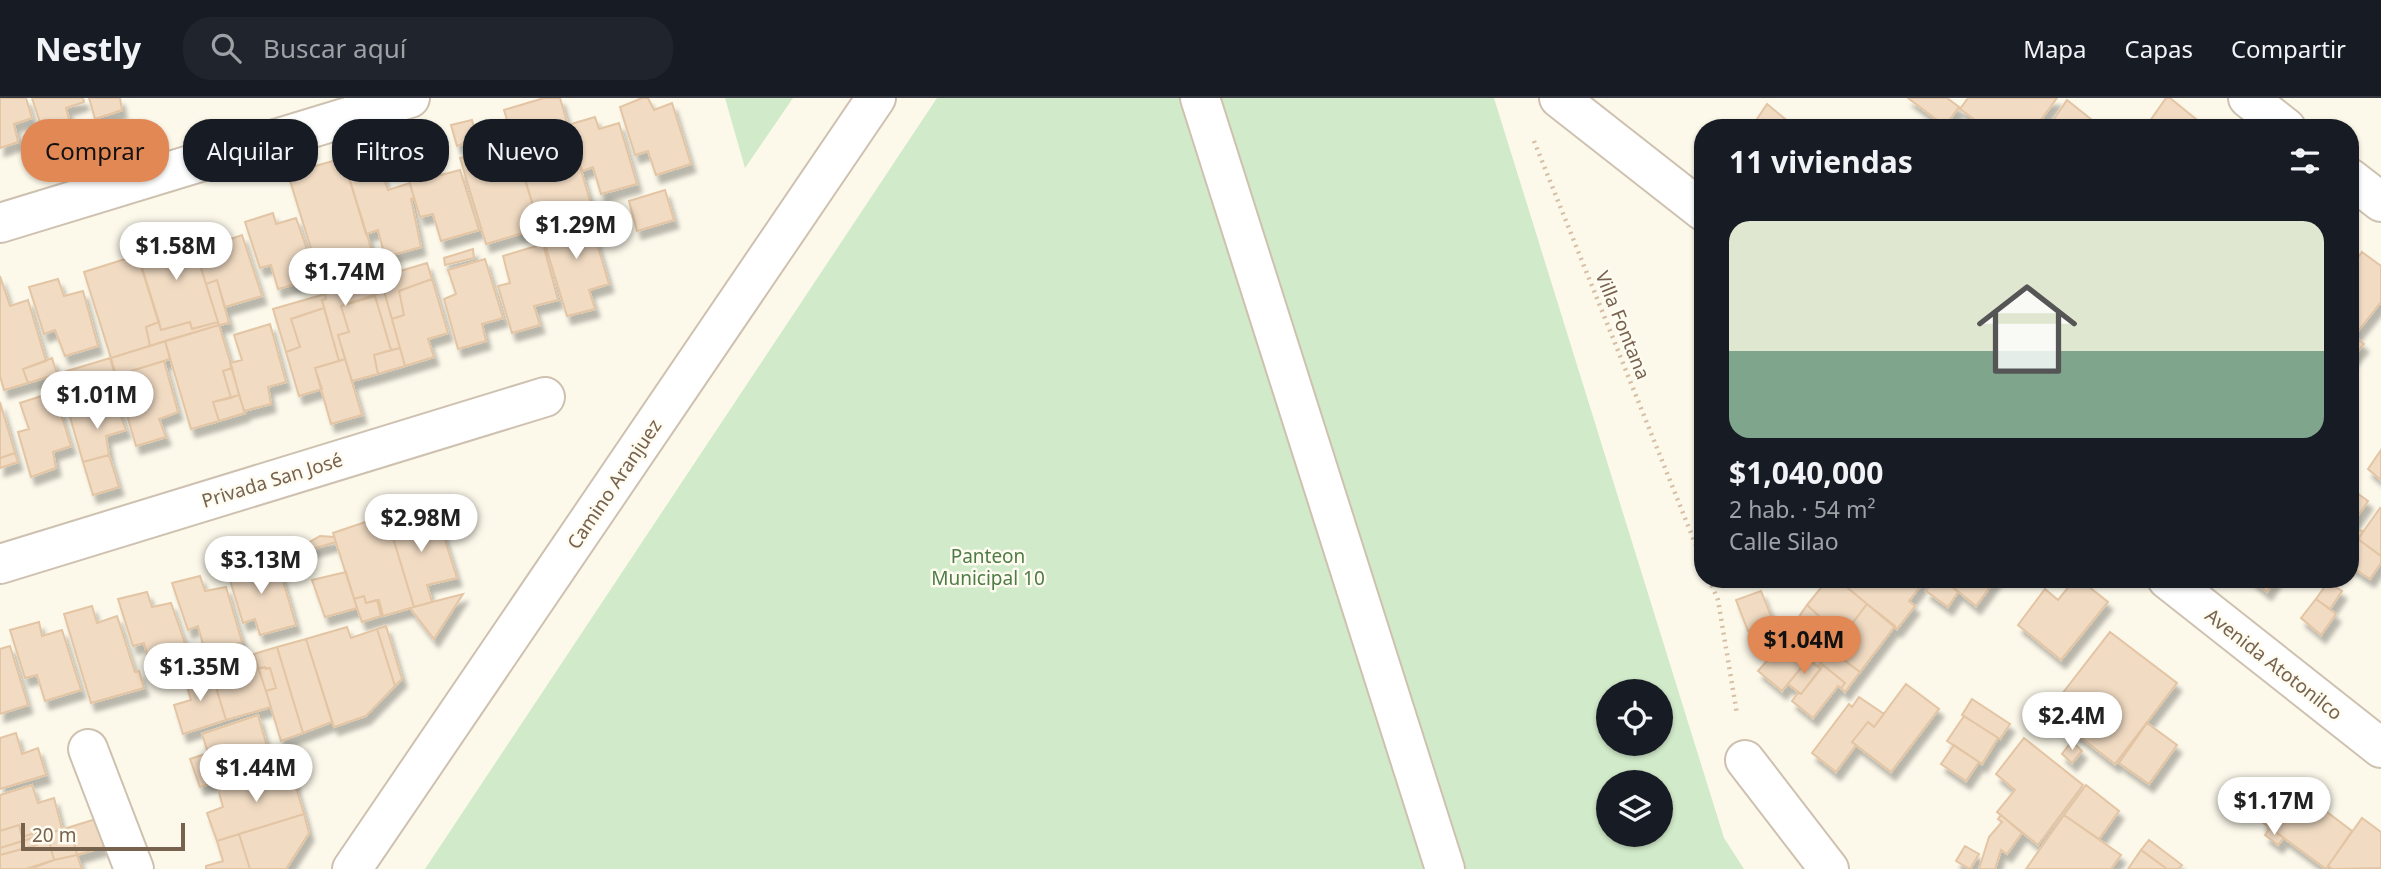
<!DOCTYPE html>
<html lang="es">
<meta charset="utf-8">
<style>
:root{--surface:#171b24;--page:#20242c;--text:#f1f3f6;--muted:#9ea1a6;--line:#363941;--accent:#e18855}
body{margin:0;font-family:"Noto Sans",sans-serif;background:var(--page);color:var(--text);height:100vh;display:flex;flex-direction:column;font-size:26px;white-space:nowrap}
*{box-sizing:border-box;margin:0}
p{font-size:23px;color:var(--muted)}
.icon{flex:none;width:38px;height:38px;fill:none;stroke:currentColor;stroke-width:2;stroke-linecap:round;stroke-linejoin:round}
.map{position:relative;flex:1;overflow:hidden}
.panel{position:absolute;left:1694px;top:21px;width:665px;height:469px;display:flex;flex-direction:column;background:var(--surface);border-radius:28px;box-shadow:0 2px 5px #0004}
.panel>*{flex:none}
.banner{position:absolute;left:21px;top:21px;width:665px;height:63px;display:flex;gap:14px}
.tools{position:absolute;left:1596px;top:581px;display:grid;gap:14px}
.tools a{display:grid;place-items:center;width:77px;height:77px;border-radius:50%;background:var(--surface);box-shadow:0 2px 5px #0004;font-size:35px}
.scale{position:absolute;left:21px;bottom:18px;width:164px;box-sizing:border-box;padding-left:7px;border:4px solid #77624e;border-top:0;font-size:19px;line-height:24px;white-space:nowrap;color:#77624e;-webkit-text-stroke:5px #fefbf1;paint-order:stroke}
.price{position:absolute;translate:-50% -60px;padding:0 16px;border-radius:24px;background:#fff;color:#222;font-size:23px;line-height:46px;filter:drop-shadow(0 2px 4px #0008)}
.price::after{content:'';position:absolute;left:50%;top:42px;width:21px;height:16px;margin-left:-10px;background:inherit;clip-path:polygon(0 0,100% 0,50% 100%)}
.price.on{background:var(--accent);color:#111}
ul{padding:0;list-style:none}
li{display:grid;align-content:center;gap:14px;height:371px;padding:0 35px}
li span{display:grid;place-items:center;height:217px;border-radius:21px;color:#555}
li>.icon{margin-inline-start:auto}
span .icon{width:126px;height:126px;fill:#fffc;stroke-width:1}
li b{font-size:30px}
h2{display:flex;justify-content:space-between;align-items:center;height:84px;padding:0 35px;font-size:30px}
.tag{padding:0 24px;border-radius:28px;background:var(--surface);box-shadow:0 2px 5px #0004;font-size:24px;line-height:63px}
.tag.on{background:var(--accent);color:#111}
header{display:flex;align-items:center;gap:42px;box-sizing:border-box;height:98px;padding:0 35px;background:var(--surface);border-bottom:2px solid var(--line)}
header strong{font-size:33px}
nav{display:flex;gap:38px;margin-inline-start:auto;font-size:24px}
.search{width:490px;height:63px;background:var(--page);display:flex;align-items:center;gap:18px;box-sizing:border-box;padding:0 24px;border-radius:28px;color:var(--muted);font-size:26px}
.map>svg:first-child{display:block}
.green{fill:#d1eac9;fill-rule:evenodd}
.building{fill:#f1dbc3;stroke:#e3c5a4;stroke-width:2;filter:url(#shadow)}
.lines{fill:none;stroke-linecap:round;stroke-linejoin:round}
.minor-casing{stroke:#cec1b0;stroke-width:42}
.path{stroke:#d6bfa5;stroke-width:4.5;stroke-dasharray:2 5;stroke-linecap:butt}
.minor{stroke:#fff;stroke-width:38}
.labels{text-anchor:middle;stroke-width:5;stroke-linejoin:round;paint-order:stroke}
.street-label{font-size:19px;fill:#77624e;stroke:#fefbf1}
.park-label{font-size:19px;fill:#4e7c46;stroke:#fefbf1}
</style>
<header>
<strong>Nestly</strong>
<div class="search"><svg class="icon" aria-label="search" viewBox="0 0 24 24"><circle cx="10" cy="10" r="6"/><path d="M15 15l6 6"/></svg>Buscar aquí</div>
<nav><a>Mapa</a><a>Capas</a><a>Compartir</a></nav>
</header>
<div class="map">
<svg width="2381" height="771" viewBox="0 0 2381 771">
<defs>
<filter id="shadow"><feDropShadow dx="4.5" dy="8" stdDeviation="2" flood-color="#0004"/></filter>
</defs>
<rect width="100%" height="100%" fill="#fcf8ea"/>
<path class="green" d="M 725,0 L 793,0 L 745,70 Z
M 937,0 L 1494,0 L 1724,740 L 1744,771 L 425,771 ZM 1608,593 L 1661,593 L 1661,646 L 1608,646 ZM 1608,684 L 1661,684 L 1661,737 L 1608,737 Z"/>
<path class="building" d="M 0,0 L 26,0 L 32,20 L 14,26 L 18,44 L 0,50 Z
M 32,0 L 83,0 L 84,4 L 66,10 L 75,44 L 49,52 Z
M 89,0 L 120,0 L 122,12 L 95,21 Z
M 544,0 L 560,0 L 593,113 L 540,130 L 504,12 Z
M 642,0 L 648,0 L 654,12 L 672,5 L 691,66 L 656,77 L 648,53 L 635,57 L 620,9 Z
M 1908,0 L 1947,0 L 1959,9 L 1945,28 Z
M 1968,0 L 2057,0 L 2035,30 L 1986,30 L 1960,11 Z
M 2166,0 L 2170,0 L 2207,30 L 2145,30 Z
M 2067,2 L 2102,30 L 2048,30 Z
M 1767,6 L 1796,30 L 1751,30 Z
M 595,19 L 599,31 L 619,25 L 637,86 L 601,96 L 593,69 L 582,73 L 568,27 Z
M 472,22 L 477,41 L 457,48 L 451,27 Z
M 513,44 L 540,130 L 486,146 L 460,60 Z
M 373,51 L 388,92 L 410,85 L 414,100 L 411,101 L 421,149 L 385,159 L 378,132 L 366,136 L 343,60 Z
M 343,60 L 380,179 L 325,196 L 288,76 Z
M 434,65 L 437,78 L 460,72 L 479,132 L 441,143 L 433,116 L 420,119 L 406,73 Z
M 665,92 L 674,122 L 637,133 L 629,103 Z
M 593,113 L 599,130 L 593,132 L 609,186 L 589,192 L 595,211 L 567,218 L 540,130 Z
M 273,115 L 276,126 L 296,120 L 317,180 L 278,191 L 271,167 L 260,170 L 245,124 Z
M 220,129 L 225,143 L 242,137 L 262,198 L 225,209 L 217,182 L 206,186 L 191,138 Z
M 190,135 L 218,224 L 192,231 L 190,224 L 161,232 L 134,146 L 158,138 L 160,145 Z
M 543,146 L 558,202 L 534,208 L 540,227 L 512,235 L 498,188 L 510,185 L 503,158 Z
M 473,151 L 474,160 L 445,167 L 444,160 Z
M 2362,154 L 2381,168 L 2381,204 L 2351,242 L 2350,170 Z
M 138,157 L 159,224 L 146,229 L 150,248 L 111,260 L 84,174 Z
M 485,161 L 503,220 L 482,226 L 486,243 L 458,251 L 444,201 L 456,196 L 448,172 Z
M 427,165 L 432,181 L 399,193 L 404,217 L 392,221 L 380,179 Z
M 0,178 L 10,208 L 28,202 L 46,263 L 23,271 L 28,285 L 4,292 L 0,278 Z
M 380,179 L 400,250 L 391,252 L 375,198 L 375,196 L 380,195 L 376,180 Z
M 376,180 L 380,195 L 341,208 L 349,234 L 338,237 L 345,261 L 339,263 L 322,202 L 326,201 L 325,196 Z
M 58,181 L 64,198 L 83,193 L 98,248 L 65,258 L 55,232 L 44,236 L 29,189 Z
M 432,181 L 448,235 L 428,241 L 434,259 L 405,268 L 392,221 L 404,217 L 399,193 Z
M 217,182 L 229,225 L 219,227 L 206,186 Z
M 325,196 L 326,201 L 322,202 L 324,210 L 291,221 L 300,249 L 286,254 L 273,211 Z
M 375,198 L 391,252 L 374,257 L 378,276 L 352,283 L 338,237 L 349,234 L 341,208 Z
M 324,210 L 339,263 L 315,270 L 322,291 L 299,298 L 286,254 L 300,249 L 291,221 Z
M 159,224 L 161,232 L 190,224 L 192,231 L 218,224 L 219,227 L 150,248 L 146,229 Z
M 270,226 L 286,284 L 268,289 L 271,306 L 244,313 L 230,265 L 242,262 L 234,237 Z
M 219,227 L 232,270 L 223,273 L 231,300 L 213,304 L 219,323 L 191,331 L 165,243 Z
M 2354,238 L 2364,246 L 2350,263 L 2350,241 Z
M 165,243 L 170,261 L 131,273 L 138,299 L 123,303 L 111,260 Z
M 400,250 L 405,268 L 378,276 L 374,257 Z
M 52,260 L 57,276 L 28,285 L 23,271 Z
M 110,260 L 123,303 L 70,319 L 57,276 Z
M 345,261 L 362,317 L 331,326 L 315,270 Z
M 164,263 L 178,314 L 159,321 L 166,339 L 136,348 L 123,303 L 138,299 L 131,273 Z
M 232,270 L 239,297 L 231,300 L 223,273 Z
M 54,294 L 71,348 L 53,354 L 56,370 L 31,379 L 18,334 L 29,331 L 20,305 Z
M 239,297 L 245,315 L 219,323 L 213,304 Z
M 0,304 L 15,355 L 0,360 Z
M 116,305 L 126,332 L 106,338 L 109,357 L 83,364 L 70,319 Z
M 2381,352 L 2381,382 L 2368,371 Z
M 15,355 L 18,364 L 0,370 L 0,360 Z
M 109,357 L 119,389 L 93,397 L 83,364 Z
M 2350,390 L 2368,403 L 2350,429 Z
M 2380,410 L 2381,411 L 2381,458 L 2358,441 Z
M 415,412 L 420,426 L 438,420 L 457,480 L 427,487 L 432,504 L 414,509 L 387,420 Z
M 386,417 L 414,509 L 383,518 L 379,502 L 366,505 L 364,498 L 354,501 L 333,435 Z
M 2352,426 L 2363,434 L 2350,452 L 2350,429 Z
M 320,438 L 334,439 L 336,444 L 309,452 L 308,445 Z
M 2358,441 L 2381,458 L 2381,465 L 2370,481 L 2350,468 L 2350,452 Z
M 254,461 L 258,474 L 278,466 L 296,527 L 260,537 L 255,521 L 243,525 L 226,469 Z
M 346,474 L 357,510 L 325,519 L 312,482 Z
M 200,478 L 205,493 L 226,489 L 242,544 L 205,554 L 198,528 L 188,532 L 172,485 Z
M 1828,481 L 1837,481 L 1867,506 L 1842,539 L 1821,524 L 1822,521 L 1807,507 Z
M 1837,481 L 1926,481 L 1909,503 L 1915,508 L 1897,531 Z
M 1935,481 L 1943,481 L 1958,494 L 1948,509 L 1926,493 Z
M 1943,481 L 1996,481 L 1976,508 Z
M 2075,481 L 2079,481 L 2108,504 L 2061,562 L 2018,527 L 2045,491 L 2058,502 Z
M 2251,481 L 2276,481 L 2267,494 Z
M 2328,484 L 2342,493 L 2330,511 L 2316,501 Z
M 1761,493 L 1773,523 L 1748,533 L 1736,502 Z
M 147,494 L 152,509 L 171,505 L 190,560 L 151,570 L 144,545 L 133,548 L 118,501 Z
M 463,496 L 434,541 L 410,510 L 432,504 Z
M 364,498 L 366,505 L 377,502 L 381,518 L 362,524 L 354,501 Z
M 2316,501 L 2336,516 L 2321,537 L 2301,520 Z
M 1867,506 L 1895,528 L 1860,574 L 1811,537 L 1821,524 L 1842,539 Z
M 1807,507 L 1822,521 L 1811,537 L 1822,545 L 1820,547 L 1798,528 L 1795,532 L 1792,529 Z
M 92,508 L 97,525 L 117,518 L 135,574 L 139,573 L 144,590 L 91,605 L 64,516 Z
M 39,524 L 42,538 L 62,532 L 81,592 L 45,603 L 37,577 L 25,580 L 10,532 Z
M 386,528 L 402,581 L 395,588 L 377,531 Z
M 1798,528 L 1820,547 L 1782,593 L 1758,573 Z
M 347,529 L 351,540 L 377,531 L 395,588 L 366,618 L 334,629 L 306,541 Z
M 2110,534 L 2177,585 L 2115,666 L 2048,614 Z
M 306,541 L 332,624 L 303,635 L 277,549 Z
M 1822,545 L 1837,557 L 1833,562 L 1827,557 L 1818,569 L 1808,561 Z
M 10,548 L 28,607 L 0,616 L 0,551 Z
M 277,549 L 303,635 L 281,643 L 266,593 L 276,590 L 270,570 L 258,570 L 254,556 Z
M 254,556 L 271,609 L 226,622 L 210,570 Z
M 1827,557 L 1833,562 L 1837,557 L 1860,574 L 1845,594 L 1841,590 L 1845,585 L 1823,567 L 1820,571 L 1818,569 Z
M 1808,561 L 1821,571 L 1801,596 L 1788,586 Z
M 1823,567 L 1845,585 L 1841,590 L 1838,588 L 1813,620 L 1792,603 L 1798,595 L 1801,596 Z
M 265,569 L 266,571 L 270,570 L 276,590 L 266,593 L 258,570 Z
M 210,570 L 226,622 L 183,636 L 174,607 L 191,602 L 184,578 Z
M 1906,586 L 1939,611 L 1891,674 L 1852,644 L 1868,624 L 1874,629 Z
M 1859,599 L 1884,616 L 1874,629 L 1868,624 L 1852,644 L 1856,647 L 1836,674 L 1812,655 L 1849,606 L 1852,609 Z
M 1972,601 L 2010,626 L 2000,641 L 1962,617 Z
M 258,617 L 269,656 L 241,665 L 245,675 L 200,689 L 190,661 L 208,655 L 202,636 Z
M 1964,618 L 1998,640 L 1982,666 L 1947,643 Z
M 2147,625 L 2177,647 L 2149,686 L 2119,665 Z
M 16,635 L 22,656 L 38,650 L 46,677 L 0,691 L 0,640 Z
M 2024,640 L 2083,687 L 2038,747 L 1997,714 L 2015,692 L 1996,676 Z
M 2072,643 L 2082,653 L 2072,665 L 2062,656 Z
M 1954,647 L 1979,664 L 1966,683 L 1941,666 Z
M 289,667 L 304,716 L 217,743 L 207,715 L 223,709 L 218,691 Z
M 2290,686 L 2352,733 L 2326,771 L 2262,724 Z
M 32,687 L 38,705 L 54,700 L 62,731 L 43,737 L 42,733 L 22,739 L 19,727 L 0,733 L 0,697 Z
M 2086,687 L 2119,713 L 2099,741 L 2064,717 Z
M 304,716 L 309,735 L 286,771 L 250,771 L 239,736 Z
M 2001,717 L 2022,735 L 2007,756 L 2001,752 L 1995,771 L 1979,771 L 1989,739 L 2002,724 L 1998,721 Z
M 2064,717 L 2121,757 L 2111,771 L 2026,771 Z
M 2362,720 L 2381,734 L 2381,770 L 2333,771 L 2328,768 Z
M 96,721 L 104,749 L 77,757 L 70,729 Z
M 19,727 L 22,739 L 42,733 L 43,737 L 0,750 L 0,733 Z
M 70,729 L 77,757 L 54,762 L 47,736 Z
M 2270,730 L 2284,740 L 2278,747 L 2265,737 Z
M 47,736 L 54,762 L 26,771 L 0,771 L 0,757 L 37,747 L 35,739 Z
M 239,736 L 250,771 L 206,771 L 206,768 L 223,763 L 217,743 Z
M 35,739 L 37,747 L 0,757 L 0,750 Z
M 2149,742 L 2182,767 L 2178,771 L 2167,771 L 2141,752 Z
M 1965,748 L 1979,756 L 1970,771 L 1956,763 Z
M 2141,752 L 2144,754 L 2167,771 L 2128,771 Z
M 77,757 L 82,771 L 30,771 L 54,762 Z"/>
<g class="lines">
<g class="minor-casing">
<path id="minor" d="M 1200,0 L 1445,771
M 1559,0 L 1703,113
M 2248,0 L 2286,30
M 2350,80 L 2381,104
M 0,125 L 410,0
M 0,466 L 545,299
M 2167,481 L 2381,650
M 88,651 L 134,771
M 1745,662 L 1829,771
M 352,771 L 876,0"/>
</g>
<path class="path" d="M 1534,43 L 1703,465
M 1709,481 L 1718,502 L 1737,616"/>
<use href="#minor" class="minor"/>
</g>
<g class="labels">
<g class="street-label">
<text transform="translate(1623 227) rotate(68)" y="7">Villa Fontana</text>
<text transform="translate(272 382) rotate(-17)" y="7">Privada San José</text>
<text transform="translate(614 386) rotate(-56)" y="7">Camino Aranjuez</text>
<text transform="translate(2274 566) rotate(38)" y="7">Avenida Atotonilco</text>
</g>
<g class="park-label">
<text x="988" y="465">Panteon<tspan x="988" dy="22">Municipal 10</tspan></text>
</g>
</g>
</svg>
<div class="tools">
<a><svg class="icon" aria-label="locate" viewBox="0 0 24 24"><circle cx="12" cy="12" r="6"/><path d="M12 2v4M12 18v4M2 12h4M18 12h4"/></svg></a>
<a><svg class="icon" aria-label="layers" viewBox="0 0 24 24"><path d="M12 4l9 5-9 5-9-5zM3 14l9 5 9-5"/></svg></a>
</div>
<div class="scale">20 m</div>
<b class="price" style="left:576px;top:163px">$1.29M</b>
<b class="price" style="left:176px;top:184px">$1.58M</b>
<b class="price" style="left:345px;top:210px">$1.74M</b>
<b class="price" style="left:97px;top:333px">$1.01M</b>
<b class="price" style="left:421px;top:456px">$2.98M</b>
<b class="price" style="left:261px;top:498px">$3.13M</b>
<b class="price on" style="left:1804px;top:578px">$1.04M</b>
<b class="price" style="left:200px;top:605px">$1.35M</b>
<b class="price" style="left:2072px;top:654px">$2.4M</b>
<b class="price" style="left:256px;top:706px">$1.44M</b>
<b class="price" style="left:2274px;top:739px">$1.17M</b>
<div class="banner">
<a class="tag on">Comprar</a>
<a class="tag">Alquilar</a>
<a class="tag">Filtros</a>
<a class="tag">Nuevo</a>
</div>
<section class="panel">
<h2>11 viviendas<svg class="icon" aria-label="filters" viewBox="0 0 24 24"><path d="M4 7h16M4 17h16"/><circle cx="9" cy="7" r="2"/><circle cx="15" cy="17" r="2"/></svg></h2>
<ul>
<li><span style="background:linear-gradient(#dfe7d0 60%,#7fa58c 0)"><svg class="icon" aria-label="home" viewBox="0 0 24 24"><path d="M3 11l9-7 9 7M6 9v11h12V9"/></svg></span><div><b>$1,040,000</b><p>2 hab. · 54 m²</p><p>Calle Silao</p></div></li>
</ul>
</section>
</div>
